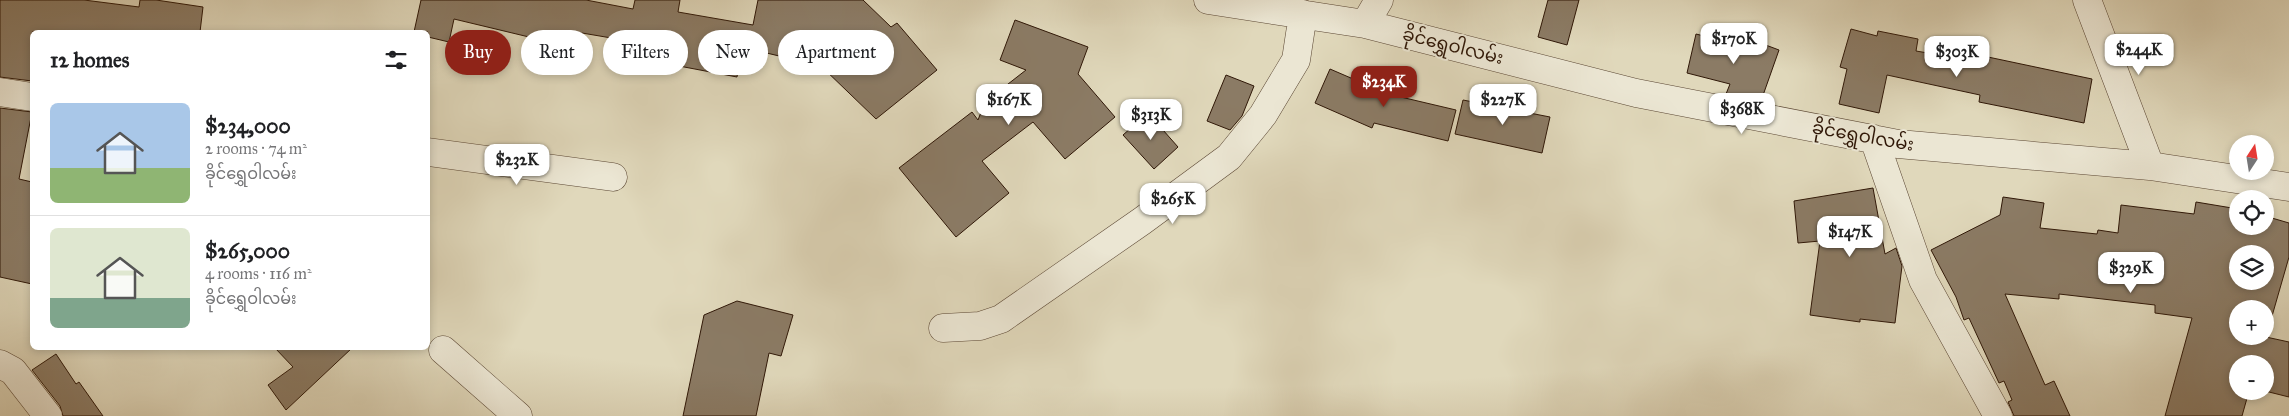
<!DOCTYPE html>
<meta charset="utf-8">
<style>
:root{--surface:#fff;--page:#f6f6f6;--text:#202124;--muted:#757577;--line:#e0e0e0;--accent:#8f2418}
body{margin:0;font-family:"IM FELL Great Primer","Noto Sans Myanmar",serif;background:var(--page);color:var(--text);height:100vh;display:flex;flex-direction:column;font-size:19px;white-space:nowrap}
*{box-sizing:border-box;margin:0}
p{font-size:16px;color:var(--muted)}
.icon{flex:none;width:28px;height:28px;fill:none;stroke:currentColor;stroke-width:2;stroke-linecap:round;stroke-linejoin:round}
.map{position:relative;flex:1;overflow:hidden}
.panel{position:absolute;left:30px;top:30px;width:400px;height:320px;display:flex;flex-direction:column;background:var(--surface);border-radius:8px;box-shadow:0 2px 8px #0003}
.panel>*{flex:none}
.banner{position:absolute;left:445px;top:30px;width:475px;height:45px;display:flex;gap:10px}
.needle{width:32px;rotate:12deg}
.fabs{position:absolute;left:2229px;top:135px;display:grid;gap:10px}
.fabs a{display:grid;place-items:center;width:45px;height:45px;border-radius:50%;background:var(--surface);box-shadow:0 2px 8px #0003;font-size:25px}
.price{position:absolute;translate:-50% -42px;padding:0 11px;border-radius:10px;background:#fff;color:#222;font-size:16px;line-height:32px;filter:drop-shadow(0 1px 2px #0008)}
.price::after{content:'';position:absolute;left:50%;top:30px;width:15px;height:11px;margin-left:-8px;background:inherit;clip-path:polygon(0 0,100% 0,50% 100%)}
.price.active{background:var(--accent);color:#fff}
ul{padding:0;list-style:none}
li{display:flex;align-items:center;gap:15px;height:125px;padding:0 20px}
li+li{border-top:1px solid var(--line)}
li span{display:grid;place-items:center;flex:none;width:140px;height:100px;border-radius:8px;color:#555}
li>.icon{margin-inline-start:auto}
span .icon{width:60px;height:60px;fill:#fffc;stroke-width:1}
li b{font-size:21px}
h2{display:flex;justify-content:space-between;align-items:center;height:60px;padding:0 20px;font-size:21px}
.chip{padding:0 18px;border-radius:22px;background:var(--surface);box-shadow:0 2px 8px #0003;font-size:18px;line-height:45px}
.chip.active{background:var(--accent);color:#fff}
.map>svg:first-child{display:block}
.building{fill:#8b7b65;stroke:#2f1707;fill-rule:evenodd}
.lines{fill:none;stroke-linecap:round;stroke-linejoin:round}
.minor-casing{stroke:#5b4734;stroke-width:29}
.minor{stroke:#ebe6d3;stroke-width:28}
.labels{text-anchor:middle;stroke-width:4;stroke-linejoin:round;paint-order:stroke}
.street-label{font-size:18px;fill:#2f1707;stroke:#ebe6d3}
</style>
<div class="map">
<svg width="2289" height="416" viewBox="0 0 2289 416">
<rect width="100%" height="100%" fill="#e0d8bb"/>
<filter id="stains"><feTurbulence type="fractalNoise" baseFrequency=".004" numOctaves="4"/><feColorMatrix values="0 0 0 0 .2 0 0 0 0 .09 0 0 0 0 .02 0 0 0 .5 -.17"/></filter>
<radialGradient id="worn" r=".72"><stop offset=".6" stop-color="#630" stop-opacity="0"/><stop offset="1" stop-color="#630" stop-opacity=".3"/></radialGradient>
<path class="building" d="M 0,0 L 84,0 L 139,7 L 140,0 L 156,0 L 203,7 L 200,32 L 32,32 L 32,81 L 0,77 Z
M 421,0 L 586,0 L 633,9 L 635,0 L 680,0 L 678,12 L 753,25 L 758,0 L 863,0 L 891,27 L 897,23 L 937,70 L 876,119 L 821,66 L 754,50 L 751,66 L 739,64 L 737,77 L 679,66 L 682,50 L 582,33 L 578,53 L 528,43 L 529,37 L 454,19 L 449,42 L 428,37 L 428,32 L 414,32 Z
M 1548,0 L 1579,0 L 1567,45 L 1538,37 Z
M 1015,20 L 1088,47 L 1078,74 L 1115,117 L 1065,159 L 1033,122 L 982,161 L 1009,193 L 956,237 L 899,168 L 972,112 L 978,120 L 985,102 L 1026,70 L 1000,60 Z
M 1851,29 L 1877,36 L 1878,31 L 1918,39 L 1916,51 L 1987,63 L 1988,57 L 2092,79 L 2084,123 L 1979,102 L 1980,95 L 1887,75 L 1879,113 L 1839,104 L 1847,69 L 1840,67 Z
M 1696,34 L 1744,46 L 1747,38 L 1779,50 L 1761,101 L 1726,94 L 1730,84 L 1687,73 Z
M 1330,69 L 1388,94 L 1456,110 L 1448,141 L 1374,123 L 1372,128 L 1315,103 Z
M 1226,75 L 1254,86 L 1242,116 L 1230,130 L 1207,121 Z
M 1463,100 L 1550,117 L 1542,153 L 1455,134 Z
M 0,108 L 32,112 L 19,179 L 32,182 L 32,284 L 0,277 Z
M 1148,113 L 1178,147 L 1154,169 L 1123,135 Z
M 1873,188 L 1885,254 L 1896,248 L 1902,266 L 1895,323 L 1860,319 L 1860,322 L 1810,315 L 1820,241 L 1798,243 L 1794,201 Z
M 2003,197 L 2044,203 L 2040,228 L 2097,234 L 2098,230 L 2118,233 L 2121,205 L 2194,214 L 2196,202 L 2238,209 L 2238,226 L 2265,226 L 2265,216 L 2289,223 L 2289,257 L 2266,337 L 2289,342 L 2289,397 L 2265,391 L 2265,364 L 2238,364 L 2238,391 L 2249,391 L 2242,416 L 2165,416 L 2192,318 L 2155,313 L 2155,305 L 2059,294 L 2059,299 L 2005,294 L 2045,385 L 2054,381 L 2070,416 L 2014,416 L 2008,402 L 2012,400 L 2004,381 L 1999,383 L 1969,318 L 1964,320 L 1956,297 L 1931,250 L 2000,215 ZM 2238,254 L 2265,254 L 2265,281 L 2238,281 ZM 2238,309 L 2265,309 L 2265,336 L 2238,336 Z
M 737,301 L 793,315 L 781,356 L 769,353 L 756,416 L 683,416 L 704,315 Z
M 275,348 L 352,348 L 286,410 L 268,385 L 293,367 Z
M 56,354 L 76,384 L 79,382 L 103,416 L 63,416 L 60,406 L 32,370 Z"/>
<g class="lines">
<g class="minor-casing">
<path id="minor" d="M 1208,0 L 1365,24 L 1636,93 L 1898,144 L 2150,166 L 2289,187
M 2087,0 L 2150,166
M 1365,24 L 1379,0
M 0,92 L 32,97
M 1874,139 L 1923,280 L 1998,416
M 428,152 L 613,177
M 943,328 L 980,326 L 1001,319 L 1142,221 L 1229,157 L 1263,115 L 1296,60 L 1303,14
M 443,350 L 518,416
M 0,364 L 13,371 L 48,416"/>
</g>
<use href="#minor" class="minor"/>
</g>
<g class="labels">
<g class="street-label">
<text transform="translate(1453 46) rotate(14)" y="6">ခိုင်ရွှေဝါလမ်း</text>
<text transform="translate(1863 136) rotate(10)" y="6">ခိုင်ရွှေဝါလမ်း</text>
</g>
</g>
<rect width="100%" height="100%" filter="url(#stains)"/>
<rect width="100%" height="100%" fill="url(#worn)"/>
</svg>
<div class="fabs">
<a><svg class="needle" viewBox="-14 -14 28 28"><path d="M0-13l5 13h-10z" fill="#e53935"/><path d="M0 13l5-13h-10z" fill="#757577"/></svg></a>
<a><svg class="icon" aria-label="locate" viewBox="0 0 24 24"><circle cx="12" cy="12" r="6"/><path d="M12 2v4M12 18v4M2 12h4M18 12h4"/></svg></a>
<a><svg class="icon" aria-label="layers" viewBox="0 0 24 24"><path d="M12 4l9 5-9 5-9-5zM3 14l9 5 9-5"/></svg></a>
<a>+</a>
<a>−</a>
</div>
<b class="price" style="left:1734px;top:65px">$170K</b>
<b class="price" style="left:2139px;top:76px">$244K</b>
<b class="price" style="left:1957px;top:78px">$303K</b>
<b class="price active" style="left:1384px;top:108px">$234K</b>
<b class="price" style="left:1009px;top:126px">$167K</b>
<b class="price" style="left:1503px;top:126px">$227K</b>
<b class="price" style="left:1742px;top:135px">$368K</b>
<b class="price" style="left:1151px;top:141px">$313K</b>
<b class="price" style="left:517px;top:186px">$232K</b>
<b class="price" style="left:1173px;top:225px">$265K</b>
<b class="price" style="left:1850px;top:258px">$147K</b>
<b class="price" style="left:2131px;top:294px">$329K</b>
<div class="banner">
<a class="chip active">Buy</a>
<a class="chip">Rent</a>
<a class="chip">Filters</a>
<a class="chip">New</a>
<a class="chip">Apartment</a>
</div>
<section class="panel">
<h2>12 homes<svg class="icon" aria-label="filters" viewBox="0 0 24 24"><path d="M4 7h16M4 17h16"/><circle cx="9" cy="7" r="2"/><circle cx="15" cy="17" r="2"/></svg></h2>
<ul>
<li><span style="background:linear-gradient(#a9c7e8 65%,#8fb573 0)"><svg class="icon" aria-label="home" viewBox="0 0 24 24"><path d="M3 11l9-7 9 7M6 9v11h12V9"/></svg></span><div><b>$234,000</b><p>2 rooms · 74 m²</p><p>ခိုင်ရွှေဝါလမ်း</p></div></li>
<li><span style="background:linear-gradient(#dfe7d0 70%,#7fa58c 0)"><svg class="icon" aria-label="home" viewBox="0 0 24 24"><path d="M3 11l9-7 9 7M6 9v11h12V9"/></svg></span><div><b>$265,000</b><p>4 rooms · 116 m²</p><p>ခိုင်ရွှေဝါလမ်း</p></div></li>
</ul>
</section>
</div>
